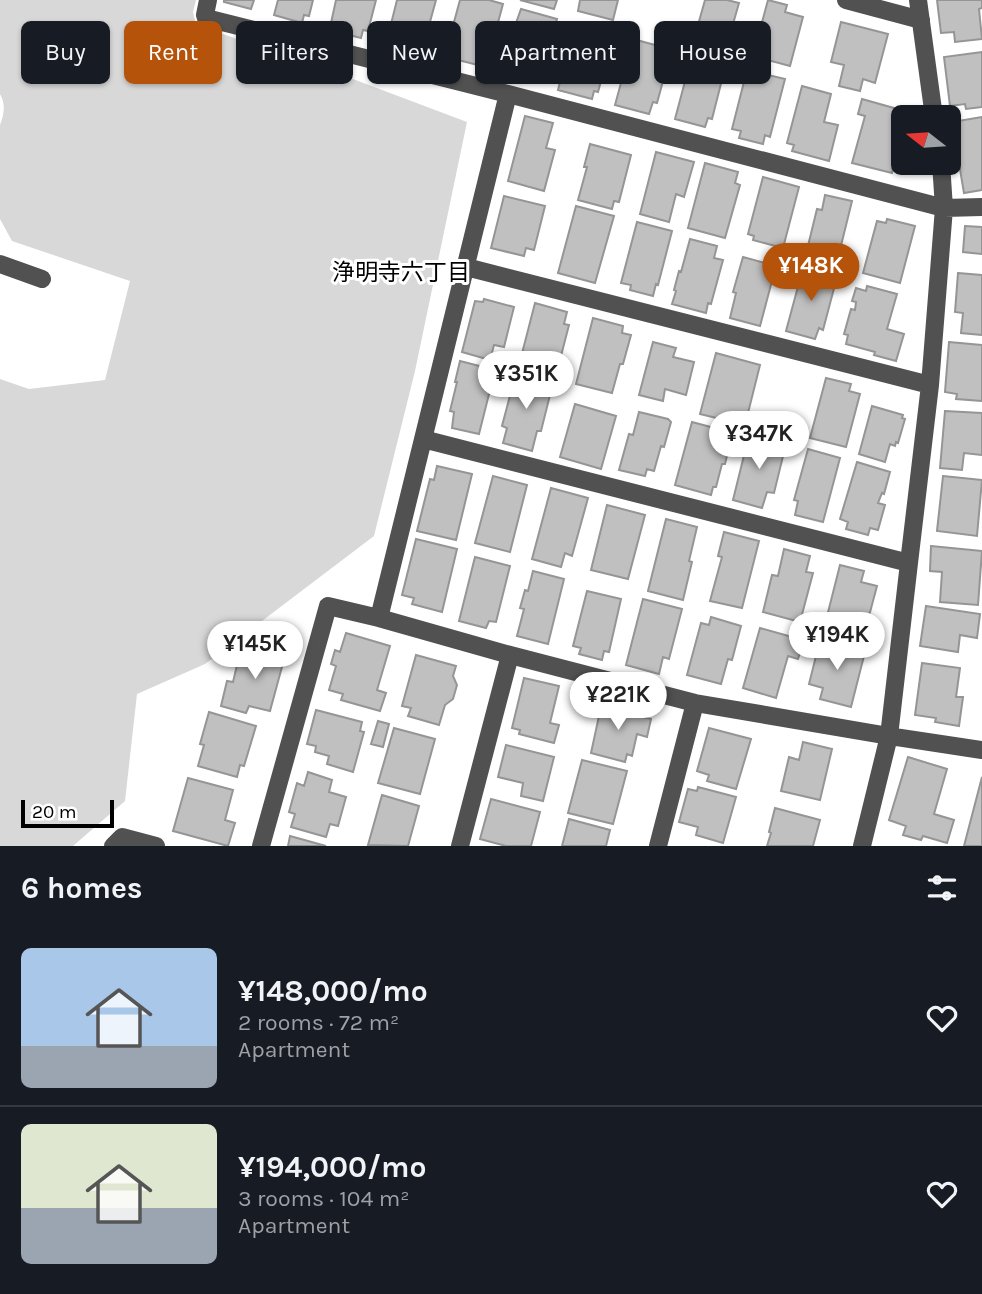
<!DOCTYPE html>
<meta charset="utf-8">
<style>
:root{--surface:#171b24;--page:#242831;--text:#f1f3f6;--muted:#9ea1a6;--line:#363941;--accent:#b45309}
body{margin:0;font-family:Karla,"Noto Sans JP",sans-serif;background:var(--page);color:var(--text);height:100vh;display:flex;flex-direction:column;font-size:26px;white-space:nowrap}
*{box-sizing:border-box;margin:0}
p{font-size:23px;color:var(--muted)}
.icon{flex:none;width:38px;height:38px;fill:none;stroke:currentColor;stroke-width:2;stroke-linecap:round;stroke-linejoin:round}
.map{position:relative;height:846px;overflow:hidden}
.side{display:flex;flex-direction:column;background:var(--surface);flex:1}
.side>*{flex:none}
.top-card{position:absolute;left:21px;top:21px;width:942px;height:63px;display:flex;gap:14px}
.needle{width:46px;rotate:287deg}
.tools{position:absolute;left:891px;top:105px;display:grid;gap:14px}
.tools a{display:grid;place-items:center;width:70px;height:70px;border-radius:10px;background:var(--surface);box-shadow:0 2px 5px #0004;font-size:35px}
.scale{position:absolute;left:21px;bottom:18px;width:93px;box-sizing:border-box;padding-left:7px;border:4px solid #000;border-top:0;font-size:19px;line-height:24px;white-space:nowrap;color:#000;-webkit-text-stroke:5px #fff;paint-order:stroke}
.price{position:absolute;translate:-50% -60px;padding:0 16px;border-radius:24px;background:#fff;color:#222;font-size:23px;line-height:46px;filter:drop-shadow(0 2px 4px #0008)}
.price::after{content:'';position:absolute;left:50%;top:42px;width:21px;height:16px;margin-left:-10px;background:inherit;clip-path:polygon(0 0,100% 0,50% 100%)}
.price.current{background:var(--accent);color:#fff}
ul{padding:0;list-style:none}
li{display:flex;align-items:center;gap:21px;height:175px;padding:0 21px}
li+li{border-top:2px solid var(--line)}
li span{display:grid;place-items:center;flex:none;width:196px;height:140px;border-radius:10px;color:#555}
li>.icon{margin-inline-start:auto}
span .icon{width:84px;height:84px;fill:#fffc;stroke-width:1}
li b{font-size:30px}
h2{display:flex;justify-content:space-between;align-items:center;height:84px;padding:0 21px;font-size:30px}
.pill{padding:0 24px;border-radius:10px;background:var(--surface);box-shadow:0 2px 5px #0004;font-size:24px;line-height:63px}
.pill.current{background:var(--accent);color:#fff}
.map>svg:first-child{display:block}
.green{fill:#d8d8d8}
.building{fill:#c0c0c0;stroke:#959595;stroke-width:2}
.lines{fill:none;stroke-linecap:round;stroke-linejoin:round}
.minor{stroke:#515151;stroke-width:18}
.labels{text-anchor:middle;stroke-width:6;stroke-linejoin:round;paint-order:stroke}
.neighbourhood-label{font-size:23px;fill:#000;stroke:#fff}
</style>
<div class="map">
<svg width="982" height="846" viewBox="0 0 982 846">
<rect width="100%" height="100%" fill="#fff"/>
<path class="green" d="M 0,0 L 196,0 L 193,12 L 196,25 L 321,67 L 467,122 L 415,371 L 374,536 L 205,664 L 137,694 L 125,801 L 73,846 L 0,846 L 0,379 L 29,389 L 105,380 L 130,281 L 12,241 L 0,219 L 0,125 C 4,115 6,104 0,94 Z"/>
<path class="building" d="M 224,0 L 254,0 L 251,9 L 224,2 Z
M 278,0 L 313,0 L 309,16 L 304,15 L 302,23 L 274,15 Z
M 336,0 L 376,0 L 368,31 L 363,30 L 361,38 L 337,32 L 339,25 L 331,23 Z
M 397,0 L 436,0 L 422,51 L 398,44 L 402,31 L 390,28 Z
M 460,0 L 489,0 L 503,4 L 486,67 L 454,59 L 457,46 L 448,44 Z
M 520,0 L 557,0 L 554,9 Z
M 580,0 L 618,0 L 613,20 L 578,11 Z
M 705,0 L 727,0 L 739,3 L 725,52 L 693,43 Z
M 768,0 L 787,5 L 785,12 L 803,17 L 790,66 L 753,56 Z
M 937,0 L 982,0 L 982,8 L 979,9 L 982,39 L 955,42 L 954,32 L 941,33 Z
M 521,9 L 557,19 L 542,74 L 524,69 L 522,74 L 505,69 L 514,38 L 511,37 Z
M 841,22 L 888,34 L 875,83 L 863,79 L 860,91 L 839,86 L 844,65 L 831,62 Z
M 579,27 L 608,34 L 605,46 L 610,48 L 598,92 L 594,91 L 592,99 L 558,90 L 571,38 L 575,39 Z
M 633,39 L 666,48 L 663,58 L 669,59 L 657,103 L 653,102 L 649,114 L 615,105 Z
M 982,52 L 982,107 L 966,109 L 965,104 L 950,106 L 944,57 Z
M 692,55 L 726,64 L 712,119 L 708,118 L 705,127 L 675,119 Z
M 747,70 L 785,79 L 770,137 L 765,135 L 763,144 L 739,138 L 741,131 L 732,129 Z
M 802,86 L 831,94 L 824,122 L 838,125 L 829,161 L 792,151 L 794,145 L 787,143 Z
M 862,99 L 908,112 L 906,117 L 903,117 L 903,129 L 892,173 L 852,163 L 865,116 L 858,114 Z
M 525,116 L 553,123 L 546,148 L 555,150 L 544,191 L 508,181 Z
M 982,117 L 982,190 L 964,193 L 952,122 Z
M 590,144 L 631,155 L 619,202 L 614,201 L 612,209 L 578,200 L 587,167 L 584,167 Z
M 656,152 L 694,162 L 684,197 L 676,194 L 669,222 L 640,214 Z
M 705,163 L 738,172 L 735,183 L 740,185 L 725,238 L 688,228 Z
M 763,177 L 799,187 L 783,248 L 753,240 L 754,236 L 748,234 Z
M 825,195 L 852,201 L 836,266 L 805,258 L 817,209 L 822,210 Z
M 504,196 L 545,206 L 534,250 L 526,248 L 524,256 L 491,248 Z
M 576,206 L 614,216 L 595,283 L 558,273 Z
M 887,219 L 915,226 L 900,283 L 863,273 L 877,221 L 886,223 Z
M 637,222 L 672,231 L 658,285 L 656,284 L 653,296 L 630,290 L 631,285 L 621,283 Z
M 965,226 L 982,227 L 982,254 L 963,252 Z
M 690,239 L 717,246 L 714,258 L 723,260 L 711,304 L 708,303 L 706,313 L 672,304 L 676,291 L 674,290 L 679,271 L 681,272 Z
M 743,257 L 776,266 L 760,326 L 730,318 L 736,293 L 733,292 Z
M 803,268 L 837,277 L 823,330 L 819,328 L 815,339 L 786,331 Z
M 958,273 L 982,275 L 982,335 L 961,333 L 963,313 L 955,312 Z
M 867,286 L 897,294 L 887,329 L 904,334 L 896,361 L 874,355 L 875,352 L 846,344 L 848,335 L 844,334 L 851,309 L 855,310 L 856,302 L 852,301 L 856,288 L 866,291 Z
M 484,299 L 514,307 L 504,347 L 494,345 L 490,360 L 462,352 L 475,301 L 483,302 Z
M 535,303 L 567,312 L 564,324 L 569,325 L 555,379 L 518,369 Z
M 593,318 L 623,326 L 622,333 L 631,335 L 623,364 L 620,364 L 612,393 L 576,384 Z
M 653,342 L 676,348 L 673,357 L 694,362 L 686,395 L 665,389 L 663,401 L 639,395 Z
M 949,342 L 982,345 L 982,401 L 956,399 L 957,394 L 945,392 Z
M 716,353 L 760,365 L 745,425 L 700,414 Z
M 460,361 L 495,370 L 479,434 L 452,428 L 454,412 L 450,411 L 457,382 L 455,382 Z
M 516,373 L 553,383 L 541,431 L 537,431 L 532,451 L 503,443 L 507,428 L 502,426 Z
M 826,378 L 851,384 L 849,391 L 860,394 L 846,447 L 810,438 Z
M 575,404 L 616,416 L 601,469 L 560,457 Z
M 872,406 L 903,415 L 902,418 L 905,419 L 898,443 L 896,442 L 895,446 L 890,444 L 885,462 L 859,454 Z
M 945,411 L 982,413 L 982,455 L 964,453 L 962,470 L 940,468 Z
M 639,412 L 668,419 L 671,422 L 664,447 L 661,446 L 654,471 L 647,469 L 645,476 L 619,470 L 629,434 L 633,435 Z
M 692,422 L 722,430 L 719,442 L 727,443 L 726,447 L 729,448 L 725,464 L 722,464 L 716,487 L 713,487 L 711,495 L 675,485 Z
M 749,435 L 786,444 L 774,493 L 767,492 L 762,508 L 733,500 Z
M 808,449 L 840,458 L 823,522 L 795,515 L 798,501 L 794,500 Z
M 857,462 L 890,472 L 884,494 L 882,493 L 878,503 L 885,505 L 878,530 L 870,528 L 868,535 L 846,529 L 848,522 L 840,519 Z
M 437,466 L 472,474 L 456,540 L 417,531 L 430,479 L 434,480 Z
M 493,476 L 527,485 L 510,552 L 475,543 Z
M 943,476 L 982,480 L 977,536 L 937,531 Z
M 551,488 L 588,498 L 572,556 L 565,553 L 561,567 L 532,559 Z
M 607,505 L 645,515 L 628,579 L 591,570 Z
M 666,519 L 697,527 L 689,561 L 692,562 L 683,600 L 648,591 Z
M 724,532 L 759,541 L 742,608 L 710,601 L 722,557 L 718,556 Z
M 416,539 L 457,549 L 442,612 L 412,604 L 414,598 L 402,595 Z
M 931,546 L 982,551 L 978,605 L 940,602 L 942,572 L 930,571 Z
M 784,549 L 810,556 L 806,572 L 813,573 L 800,622 L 763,612 L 772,575 L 778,576 Z
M 475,557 L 510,566 L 496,622 L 489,621 L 486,628 L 459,621 Z
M 840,565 L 864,571 L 861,582 L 877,586 L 861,646 L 822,636 Z
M 533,571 L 564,579 L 548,644 L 517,636 L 524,609 L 520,608 L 525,590 L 528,591 Z
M 587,591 L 621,599 L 609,652 L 604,651 L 602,660 L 579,654 L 581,648 L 573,646 Z
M 643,599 L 682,609 L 669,659 L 663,657 L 659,674 L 626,665 Z
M 926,606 L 980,614 L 977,638 L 960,635 L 958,652 L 920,646 Z
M 711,617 L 741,626 L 732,660 L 728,659 L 721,684 L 687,675 L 701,623 L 709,625 Z
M 760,628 L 792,637 L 791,640 L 803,643 L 798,659 L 788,656 L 776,698 L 743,688 Z
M 346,633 L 390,646 L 377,690 L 386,693 L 380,711 L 341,700 L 343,694 L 329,690 L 336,666 L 331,664 L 335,650 L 340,652 Z
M 820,640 L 865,652 L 851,707 L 820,699 L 823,688 L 809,684 Z
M 259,645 L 286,652 L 270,711 L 249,706 L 246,713 L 221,706 L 227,681 L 233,682 L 237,665 Z
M 416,655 L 456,666 L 453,676 L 457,685 L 453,699 L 445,705 L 439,725 L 408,716 L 411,708 L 402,706 Z
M 922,663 L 960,668 L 956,697 L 963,697 L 959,726 L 935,722 L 936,718 L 915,715 Z
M 524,678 L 559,686 L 550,723 L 559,725 L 554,743 L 519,734 L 520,730 L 512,728 Z
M 602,702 L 643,713 L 642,717 L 651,719 L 647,737 L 637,734 L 632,756 L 627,754 L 625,762 L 591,753 Z
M 316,710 L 362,722 L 360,731 L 364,732 L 353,772 L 327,764 L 329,756 L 315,752 L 316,746 L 307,744 Z
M 209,712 L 256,726 L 244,766 L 240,765 L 237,777 L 198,766 L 204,745 L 200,744 Z
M 378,721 L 389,724 L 383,747 L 371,744 Z
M 394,728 L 435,739 L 420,794 L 378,783 Z
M 709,728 L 751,739 L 736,789 L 707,781 L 709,775 L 697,771 Z
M 803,742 L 832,749 L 820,800 L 781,791 L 789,757 L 799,760 Z
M 506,745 L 554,757 L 543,801 L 521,796 L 523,783 L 498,777 Z
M 908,757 L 947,769 L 934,814 L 954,820 L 947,843 L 923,836 L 921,840 L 903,835 L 906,826 L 889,820 Z
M 582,760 L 627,771 L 613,824 L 568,813 Z
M 308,772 L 332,780 L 329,792 L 346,797 L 338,826 L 330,824 L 326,837 L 291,827 L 295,814 L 289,812 L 297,783 L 304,786 Z
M 982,777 L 982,846 L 964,846 Z
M 188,778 L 233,790 L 225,820 L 235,823 L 228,846 L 173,831 Z
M 698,787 L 736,797 L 723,843 L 696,835 L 698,827 L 679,822 L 688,789 L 697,791 Z
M 382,795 L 419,806 L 408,846 L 368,845 Z
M 491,799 L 540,812 L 531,846 L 506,846 L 480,839 Z
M 775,808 L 820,820 L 813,846 L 767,846 L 771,833 L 769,832 Z
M 569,819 L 610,830 L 606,846 L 562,846 Z
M 290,836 L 326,846 L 288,846 Z"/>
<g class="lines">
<path class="minor" d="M 208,0 L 205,15 L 206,18 L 508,94 L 944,208 L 982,207
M 846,0 L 921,20
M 918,0 L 934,117
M 0,264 L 42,279
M 466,267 L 930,385
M 423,439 L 909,563
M 379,618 L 508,94
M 113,846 L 122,837 L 156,846
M 261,846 L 328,606 L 379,618 L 510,655 L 695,703 L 889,736 L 982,750
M 460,846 L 510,655
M 658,846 L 695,703
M 862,846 L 889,736 L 909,563 L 930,385 L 944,208 L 941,163"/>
</g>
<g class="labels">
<g class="neighbourhood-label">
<text x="401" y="280">浄明寺六丁目</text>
</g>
</g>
</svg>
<div class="tools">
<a><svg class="needle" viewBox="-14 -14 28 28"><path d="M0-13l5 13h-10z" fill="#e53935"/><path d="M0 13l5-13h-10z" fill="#9ea1a6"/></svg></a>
</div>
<div class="scale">20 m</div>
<b class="price current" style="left:811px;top:303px">¥148K</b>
<b class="price" style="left:526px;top:411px">¥351K</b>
<b class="price" style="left:759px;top:471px">¥347K</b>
<b class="price" style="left:837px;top:672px">¥194K</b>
<b class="price" style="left:255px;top:681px">¥145K</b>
<b class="price" style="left:618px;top:732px">¥221K</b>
<div class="top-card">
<a class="pill">Buy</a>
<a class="pill current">Rent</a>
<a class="pill">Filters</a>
<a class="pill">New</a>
<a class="pill">Apartment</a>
<a class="pill">House</a>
</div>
</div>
<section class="side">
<h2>6 homes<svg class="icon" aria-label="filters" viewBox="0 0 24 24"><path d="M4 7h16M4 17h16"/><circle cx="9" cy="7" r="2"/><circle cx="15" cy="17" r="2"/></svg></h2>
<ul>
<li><span style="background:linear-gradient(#a9c7e8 70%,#9aa5b1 0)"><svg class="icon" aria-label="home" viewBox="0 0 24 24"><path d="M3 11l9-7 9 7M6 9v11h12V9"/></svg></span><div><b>¥148,000/mo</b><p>2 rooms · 72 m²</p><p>Apartment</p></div><svg class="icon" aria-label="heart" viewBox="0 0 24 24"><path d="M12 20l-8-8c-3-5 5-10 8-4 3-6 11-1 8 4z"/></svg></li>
<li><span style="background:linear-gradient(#dfe7d0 60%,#9aa5b1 0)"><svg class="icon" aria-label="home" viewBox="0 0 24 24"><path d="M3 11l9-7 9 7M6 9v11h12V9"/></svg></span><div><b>¥194,000/mo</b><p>3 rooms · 104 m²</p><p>Apartment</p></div><svg class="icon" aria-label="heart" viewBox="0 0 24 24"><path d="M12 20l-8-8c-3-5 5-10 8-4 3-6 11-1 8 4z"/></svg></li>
</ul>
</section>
